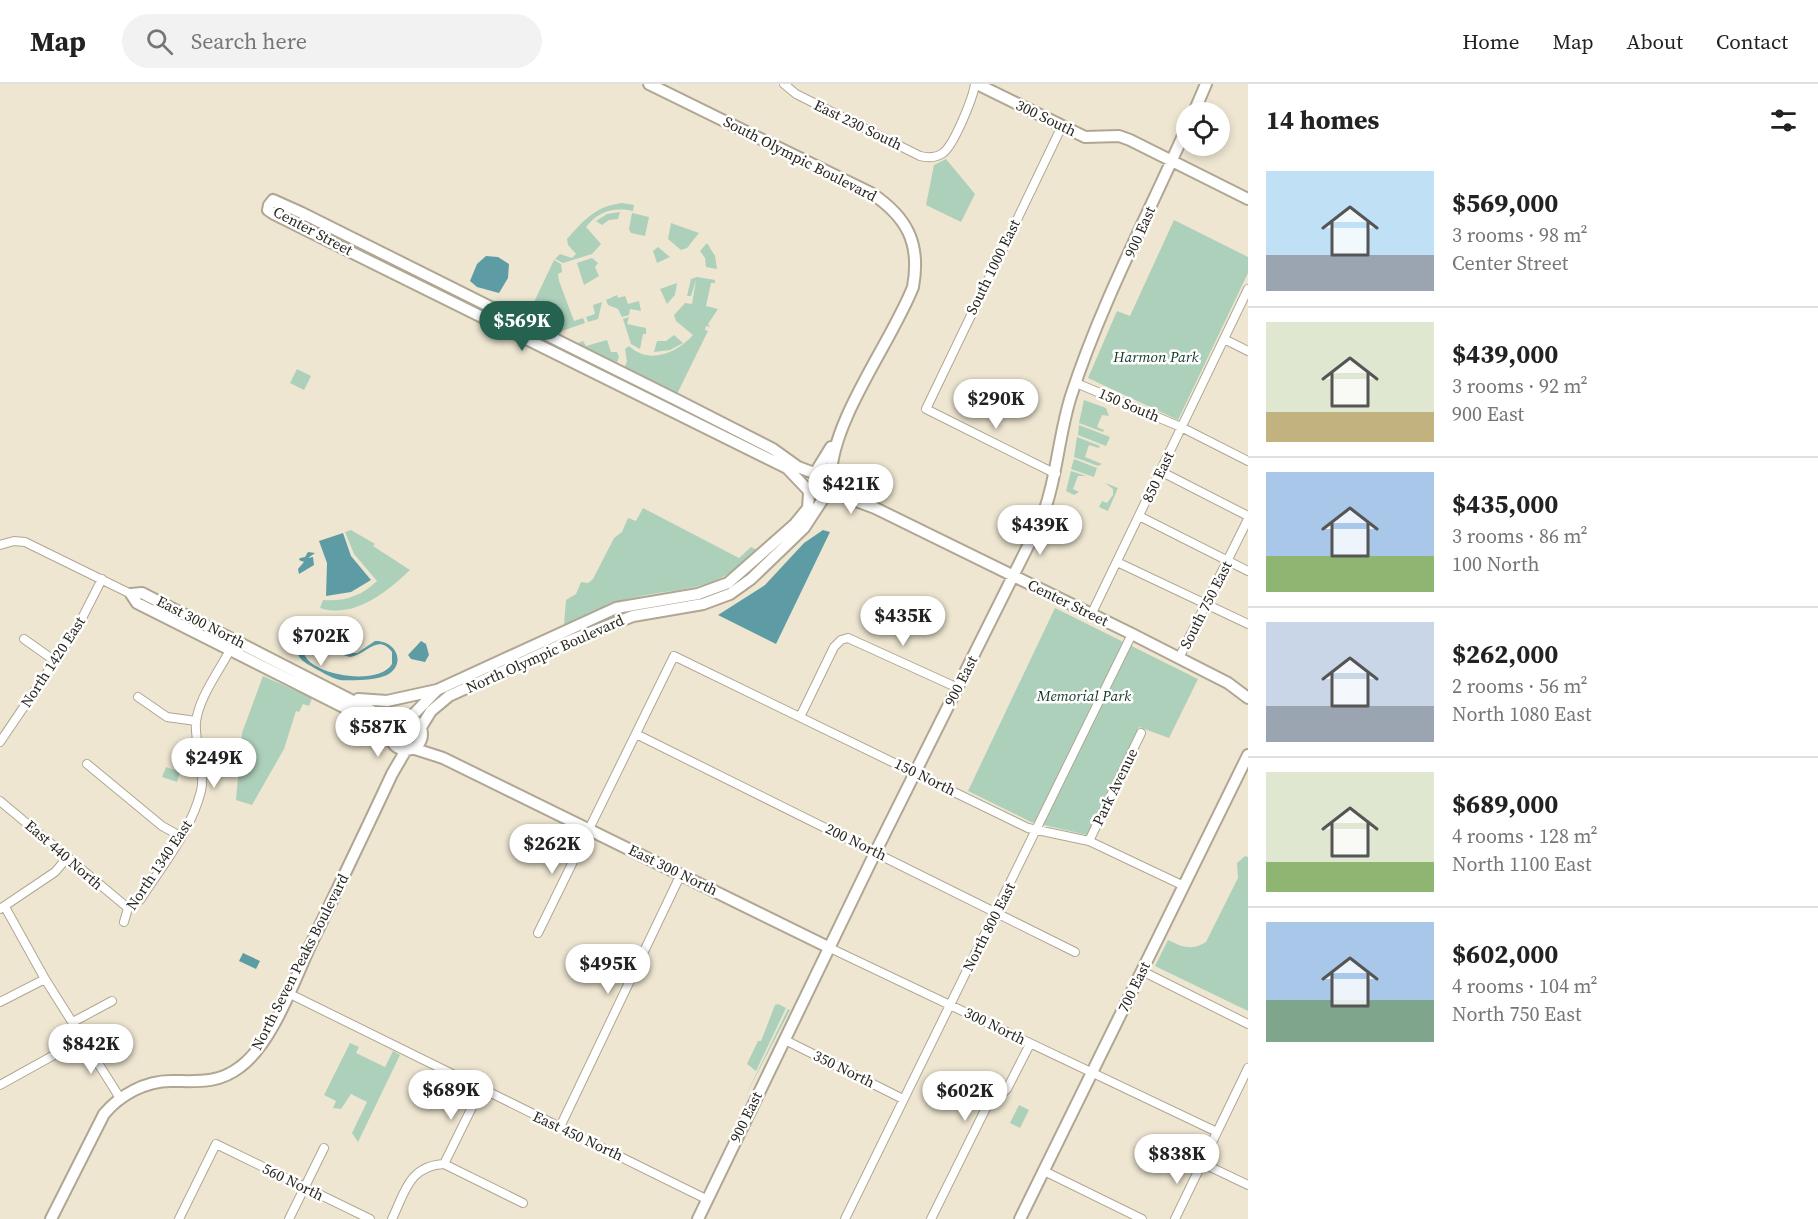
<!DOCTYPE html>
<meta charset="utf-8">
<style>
:root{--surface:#fff;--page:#f2f2f2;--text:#222;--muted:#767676;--line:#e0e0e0;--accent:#256350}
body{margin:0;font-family:"Source Serif 4",serif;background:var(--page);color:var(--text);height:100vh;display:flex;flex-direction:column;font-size:22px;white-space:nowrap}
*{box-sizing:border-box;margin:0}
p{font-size:20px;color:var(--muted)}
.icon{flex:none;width:33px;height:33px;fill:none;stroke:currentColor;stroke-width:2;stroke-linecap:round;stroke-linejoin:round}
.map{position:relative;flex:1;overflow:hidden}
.drawer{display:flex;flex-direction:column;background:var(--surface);width:570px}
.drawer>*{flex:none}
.fabs{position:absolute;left:1176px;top:18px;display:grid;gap:12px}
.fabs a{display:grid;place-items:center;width:54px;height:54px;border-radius:50%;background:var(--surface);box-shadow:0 3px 9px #0003;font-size:30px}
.price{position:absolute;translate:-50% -51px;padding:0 14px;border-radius:21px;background:#fff;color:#222;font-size:20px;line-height:39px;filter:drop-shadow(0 2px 3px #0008)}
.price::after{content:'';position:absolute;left:50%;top:36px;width:18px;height:14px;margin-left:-9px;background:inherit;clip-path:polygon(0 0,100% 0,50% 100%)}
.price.on{background:var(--accent);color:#fff}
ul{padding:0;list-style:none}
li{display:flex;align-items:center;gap:18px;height:150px;padding:0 18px}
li+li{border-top:2px solid var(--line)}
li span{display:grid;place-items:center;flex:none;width:168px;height:120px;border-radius:0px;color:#555}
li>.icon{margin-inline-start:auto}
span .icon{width:72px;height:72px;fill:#fffc;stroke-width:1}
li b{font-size:26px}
h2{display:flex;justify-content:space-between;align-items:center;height:72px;padding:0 18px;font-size:26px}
header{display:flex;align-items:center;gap:36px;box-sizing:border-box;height:84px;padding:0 30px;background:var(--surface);border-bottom:2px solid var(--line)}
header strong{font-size:28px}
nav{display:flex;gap:33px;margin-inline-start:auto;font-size:21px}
.search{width:420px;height:54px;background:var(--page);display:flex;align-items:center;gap:15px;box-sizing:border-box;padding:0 21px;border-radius:33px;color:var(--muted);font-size:22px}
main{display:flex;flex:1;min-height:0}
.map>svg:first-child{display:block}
.green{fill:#add0bb}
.water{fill:#5d9ca4;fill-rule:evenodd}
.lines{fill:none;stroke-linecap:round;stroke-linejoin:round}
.street-casing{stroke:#afa793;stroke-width:10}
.secondary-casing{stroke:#afa793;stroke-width:14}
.street{stroke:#fff;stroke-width:8}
.secondary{stroke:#fff;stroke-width:10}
.labels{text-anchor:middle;stroke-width:5;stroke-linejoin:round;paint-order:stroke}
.street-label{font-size:15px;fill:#2a271f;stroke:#fff}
.park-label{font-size:15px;font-style:italic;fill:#0e3723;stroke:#fff}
</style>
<header>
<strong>Map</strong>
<div class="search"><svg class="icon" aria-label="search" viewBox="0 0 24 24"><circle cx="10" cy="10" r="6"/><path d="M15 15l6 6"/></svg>Search here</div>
<nav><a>Home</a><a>Map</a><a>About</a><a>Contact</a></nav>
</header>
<main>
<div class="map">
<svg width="1248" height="1135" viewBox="0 0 1248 1135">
<rect width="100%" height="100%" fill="#eee6d1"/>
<path class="green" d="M 946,75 L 975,110 L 961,138 L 926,121 L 934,81 Z
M 622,119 L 634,121 L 633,127 C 613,123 599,127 586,143 L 601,160 L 592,170 L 563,179 L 555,175 L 560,170 L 572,174 L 576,170 L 568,161 L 567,155 C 584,136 596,122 622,119 Z
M 620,128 L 618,135 L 609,136 L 602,141 L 596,137 L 607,130 Z
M 632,129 L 649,133 L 645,152 L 631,149 L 629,145 Z
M 1174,136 L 1248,173 L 1248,189 L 1178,336 L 1088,294 L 1117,227 L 1130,232 Z
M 671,139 L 699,149 L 687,164 L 681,166 L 668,155 Z
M 707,159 L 715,172 L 717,185 L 706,183 L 705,174 L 700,167 Z
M 658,163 L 670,173 L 657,179 L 653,167 Z
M 592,174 L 598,179 L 595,183 L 599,192 L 584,201 L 577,179 Z
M 554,176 L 561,180 L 562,188 L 558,190 L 559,197 L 574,237 L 583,234 L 585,239 L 562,247 L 559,254 L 525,237 Z
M 697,193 L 715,196 L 715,199 L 711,199 L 706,222 L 718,225 L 708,240 L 710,243 L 706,242 L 705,246 L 708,247 L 676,312 L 624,285 L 627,277 L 625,265 L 629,262 C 649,281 677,269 693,251 L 676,237 L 674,231 L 685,219 L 692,220 L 696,196 L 691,212 L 687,212 L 691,195 Z
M 677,199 L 675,211 L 667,220 L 660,205 Z
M 617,211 L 618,214 L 625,212 L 628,220 L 639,217 L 641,227 L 630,225 L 629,231 L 622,233 L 618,225 L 608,221 L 606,216 Z
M 602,218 L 598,235 L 588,238 L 586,233 L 595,230 L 593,221 Z
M 629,233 L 627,240 L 646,244 L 646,250 L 643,250 L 640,265 L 631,260 L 623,235 Z
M 674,251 L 683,259 L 670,266 L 654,268 L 657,257 L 666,257 Z
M 607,256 L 611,268 L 617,268 L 619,273 L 616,281 L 576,260 L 583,257 L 586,262 Z
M 297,285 L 311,292 L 304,306 L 290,299 Z
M 1084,316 L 1106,324 L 1109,332 L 1102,331 L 1097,343 L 1104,346 L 1103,348 L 1079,339 Z
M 1079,341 L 1110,353 L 1106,362 L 1078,351 Z
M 1077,353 L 1100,362 L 1099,364 L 1089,361 L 1085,373 L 1102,380 L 1098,382 L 1074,373 Z
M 1074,375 L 1097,384 L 1094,393 L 1071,385 Z
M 1071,387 L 1086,392 L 1078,392 L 1073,405 L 1079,408 L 1074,411 L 1066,407 Z
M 1105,399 L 1118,404 L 1108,427 L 1099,423 L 1102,417 L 1107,419 L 1113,411 L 1113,405 Z
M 643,424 L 739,474 L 751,463 L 757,466 C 713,512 684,501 628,515 C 606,521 585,532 564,541 L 566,516 L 576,510 L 581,498 L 588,499 L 593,495 L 614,454 L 622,448 L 628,434 L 636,437 Z
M 351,446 L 375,460 L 373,462 L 410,486 C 387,508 354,535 320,524 L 323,516 C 343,518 362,512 377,497 L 354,470 L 345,448 Z
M 1055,524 L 1198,595 L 1169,654 L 1139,643 L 1087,751 L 1031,738 L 968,707 Z
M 263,592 L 312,614 L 309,622 L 303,620 L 299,628 L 296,627 L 284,665 L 252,721 L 236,716 L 242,649 Z
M 166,683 L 180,688 L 177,698 L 162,693 Z
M 1245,772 L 1248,773 L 1248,927 L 1155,882 L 1168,856 C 1182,863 1192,867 1206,858 L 1238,794 L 1237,779 Z
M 778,920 L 786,924 L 756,987 L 747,980 L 758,957 L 761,957 L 775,921 Z
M 788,925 L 790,926 L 744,1015 Z
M 350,959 L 359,963 L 356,969 L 385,983 L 393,967 L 400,971 L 358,1058 L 352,1049 L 367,1018 L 351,1010 L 341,1025 L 333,1024 L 336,1017 L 324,1011 Z
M 1019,1021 L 1029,1026 L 1020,1044 L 1010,1039 Z"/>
<path class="water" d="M 486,172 L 498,173 L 509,180 L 508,194 L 499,209 L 477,203 L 470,197 L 477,180 Z
M 823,446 L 830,448 L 776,560 L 718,531 L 765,501 L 804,459 Z
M 343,449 L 351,472 L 371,496 L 351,508 L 326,512 L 327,479 L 319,457 Z
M 308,468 L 315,469 L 308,474 L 313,473 L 314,481 L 299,490 L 298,485 L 304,478 L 299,476 L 300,474 L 305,473 Z
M 353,542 L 358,544 L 362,557 L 359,561 L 357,555 L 351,559 L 350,565 L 343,562 L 337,554 L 343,556 L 350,553 L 350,550 L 346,547 Z
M 316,544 L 322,545 L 346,569 L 357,569 L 375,557 C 396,556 407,580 387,591 C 377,596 352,597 340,596 C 331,594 320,587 311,582 C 282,567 308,554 316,544 ZM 320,550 C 333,556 335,570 350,573 C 367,570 378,549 392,568 L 392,580 C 377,606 285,588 306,555 Z
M 421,557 L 426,560 L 429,571 L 425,578 L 411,575 L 408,571 Z
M 243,869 L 260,877 L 256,885 L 239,877 Z"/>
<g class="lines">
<g class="street-casing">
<path id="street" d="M 784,0 L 796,10 L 920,72 C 928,74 936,74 943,69 C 954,61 973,14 975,0
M 1224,255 L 1248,267
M 1076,299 L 1181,343 L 1248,377
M 1160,387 L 1248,432
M 1056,390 L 926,325 L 1062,42
M 1139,432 L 1248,487
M 0,461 L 14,457 L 25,458 L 131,510
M 1117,478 L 1248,540
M 1091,531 L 1248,205
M 24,555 L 55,577
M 1179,574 L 1248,435
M 138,613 L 167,633 L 196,637
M 800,633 L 834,563 L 841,556 L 848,554 L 958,604
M 636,650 L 1075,868
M 0,658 L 76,546 L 102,495
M 87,680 L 162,742 L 180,752
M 0,717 L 128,824
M 1089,757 L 1141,649
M 5,823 L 45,895 L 120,1014
M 0,825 L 55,788 L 67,774
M 124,838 L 128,824 L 140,816 C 162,782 191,747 201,707 C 206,684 194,660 196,638 C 199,612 221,585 232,562
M 538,849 L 674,572 L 1028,744 L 1089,757 L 1184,802
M 830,864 L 1217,1048
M 1142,887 L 1248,940
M 288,909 L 706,1115
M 0,918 L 45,895
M 73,938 L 112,917
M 785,956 L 903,1015
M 0,1001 L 83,955
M 560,1043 L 681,790
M 1202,1079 L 1248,1101
M 444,1080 L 481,1005
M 1044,1087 L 1142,1135
M 179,1135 L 216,1060 L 370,1135
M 289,1135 L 324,1064
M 392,1135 C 405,1108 409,1082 444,1080 L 523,1119
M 845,1135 L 1132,550
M 931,1135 L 986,1024 L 1007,1005 L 1030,960
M 1175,1135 L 1248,984"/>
</g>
<g class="secondary-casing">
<path id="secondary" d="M 649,0 L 871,109 C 907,133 921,159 913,203 C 892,257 831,337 831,393
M 977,0 L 1085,53 L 1119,52 L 1130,56 L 1248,115
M 1194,28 L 1206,0
M 815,389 L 831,363
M 834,398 L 855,410
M 807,405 L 787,384 L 274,130 L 268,126 L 269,121 L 273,116 L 302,129 L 677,316 L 773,365 L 798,383 L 814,389
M 830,411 L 843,412 L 875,424 L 1132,550 L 1228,599 L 1248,614
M 358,615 L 387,617 L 437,606
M390 650a16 16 0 1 1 32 0a16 16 0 1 1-32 0Z
M 409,635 L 437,606 L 616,524 L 698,510 L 728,499 L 795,440 L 808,424 L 809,409
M 420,645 L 431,627 L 449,612 L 569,557 L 633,532 L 703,520 L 730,510 L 751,495 L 804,444 L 823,415
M 390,651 L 381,642 L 137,519 L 131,510 L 142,509 L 380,631 L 397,637
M 412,664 L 443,674 L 830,864
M 51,1135 L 104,1030 C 120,1011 145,997 171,997 C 197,997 218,1000 240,983 C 273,959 294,896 312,858 C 339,802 366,746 392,690 L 406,666
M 698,1135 L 876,767 L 1041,436 C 1057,396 1058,353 1071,312 C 1101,220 1147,133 1186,45
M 1020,1135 L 1248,671"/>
</g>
<use href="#street" class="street"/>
<use href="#secondary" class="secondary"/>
</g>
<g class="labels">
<g class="street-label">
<text transform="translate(1046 34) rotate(26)" y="5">300 South</text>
<text transform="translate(858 41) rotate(26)" y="5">East 230 South</text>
<text transform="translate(800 75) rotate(27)" y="5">South Olympic Boulevard</text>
<text transform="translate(313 147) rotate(28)" y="5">Center Street</text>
<text transform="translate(1140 148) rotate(-66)" y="5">900 East</text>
<text transform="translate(993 183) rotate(-64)" y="5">South 1000 East</text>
<text transform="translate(1129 321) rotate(23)" y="5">150 South</text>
<text transform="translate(1158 393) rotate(-65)" y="5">850 East</text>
<text transform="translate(1068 519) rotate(26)" y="5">Center Street</text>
<text transform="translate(1206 521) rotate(-63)" y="5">South 750 East</text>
<text transform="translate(201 538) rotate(27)" y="5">East 300 North</text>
<text transform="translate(545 570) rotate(-24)" y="5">North Olympic Boulevard</text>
<text transform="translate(53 578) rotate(-57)" y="5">North 1420 East</text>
<text transform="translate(961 597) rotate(-63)" y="5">900 East</text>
<text transform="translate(925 693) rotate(26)" y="5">150 North</text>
<text transform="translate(1115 703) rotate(-64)" y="5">Park Avenue</text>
<text transform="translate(856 758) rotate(26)" y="5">200 North</text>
<text transform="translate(64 771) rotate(41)" y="5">East 440 North</text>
<text transform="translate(159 781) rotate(-56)" y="5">North 1340 East</text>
<text transform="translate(673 786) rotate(26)" y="5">East 300 North</text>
<text transform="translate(989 843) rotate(-63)" y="5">North 800 East</text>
<text transform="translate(300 878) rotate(-63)" y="5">North Seven Peaks Boulevard</text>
<text transform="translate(1134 903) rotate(-64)" y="5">700 East</text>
<text transform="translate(995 942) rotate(26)" y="5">300 North</text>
<text transform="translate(844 985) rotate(26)" y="5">350 North</text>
<text transform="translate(746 1033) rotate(-64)" y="5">900 East</text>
<text transform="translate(578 1052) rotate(25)" y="5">East 450 North</text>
<text transform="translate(293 1098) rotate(26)" y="5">560 North</text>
</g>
<g class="park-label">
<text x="1156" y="278">Harmon Park</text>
<text x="1084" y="617">Memorial Park</text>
</g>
</g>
</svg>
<div class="fabs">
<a><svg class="icon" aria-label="locate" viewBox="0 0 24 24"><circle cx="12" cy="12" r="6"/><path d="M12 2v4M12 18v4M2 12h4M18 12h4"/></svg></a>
</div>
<b class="price on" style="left:522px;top:268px">$569K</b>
<b class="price" style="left:996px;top:346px">$290K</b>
<b class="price" style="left:851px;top:431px">$421K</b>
<b class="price" style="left:1040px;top:472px">$439K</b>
<b class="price" style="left:903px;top:563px">$435K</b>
<b class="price" style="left:321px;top:583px">$702K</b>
<b class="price" style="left:378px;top:674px">$587K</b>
<b class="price" style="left:214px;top:705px">$249K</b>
<b class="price" style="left:552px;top:791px">$262K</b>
<b class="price" style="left:608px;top:911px">$495K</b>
<b class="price" style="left:91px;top:991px">$842K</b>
<b class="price" style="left:451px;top:1037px">$689K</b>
<b class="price" style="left:965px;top:1038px">$602K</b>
<b class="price" style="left:1177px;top:1101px">$838K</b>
</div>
<section class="drawer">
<h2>14 homes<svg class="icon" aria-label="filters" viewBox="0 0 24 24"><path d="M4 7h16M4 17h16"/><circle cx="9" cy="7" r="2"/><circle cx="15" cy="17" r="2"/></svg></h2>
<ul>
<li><span style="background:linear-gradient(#bfe0f5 70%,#9aa5b1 0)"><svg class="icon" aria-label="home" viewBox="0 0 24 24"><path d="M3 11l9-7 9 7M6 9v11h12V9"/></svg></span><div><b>$569,000</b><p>3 rooms · 98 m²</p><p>Center Street</p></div></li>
<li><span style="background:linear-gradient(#dfe7d0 75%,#c2b280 0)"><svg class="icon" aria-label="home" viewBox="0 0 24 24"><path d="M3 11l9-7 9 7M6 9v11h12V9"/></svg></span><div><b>$439,000</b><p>3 rooms · 92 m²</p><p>900 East</p></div></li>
<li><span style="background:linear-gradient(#a9c7e8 70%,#8fb573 0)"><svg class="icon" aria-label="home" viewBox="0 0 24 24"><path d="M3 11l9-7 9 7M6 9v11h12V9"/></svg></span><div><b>$435,000</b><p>3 rooms · 86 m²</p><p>100 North</p></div></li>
<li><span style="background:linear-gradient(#c9d6e8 70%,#9aa5b1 0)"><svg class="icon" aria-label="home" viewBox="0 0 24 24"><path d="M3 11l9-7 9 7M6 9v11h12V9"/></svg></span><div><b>$262,000</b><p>2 rooms · 56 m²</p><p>North 1080 East</p></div></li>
<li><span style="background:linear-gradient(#dfe7d0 75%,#8fb573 0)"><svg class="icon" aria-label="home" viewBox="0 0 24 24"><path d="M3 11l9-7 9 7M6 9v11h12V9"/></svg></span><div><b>$689,000</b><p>4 rooms · 128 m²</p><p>North 1100 East</p></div></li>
<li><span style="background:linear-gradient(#a9c7e8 65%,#7fa58c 0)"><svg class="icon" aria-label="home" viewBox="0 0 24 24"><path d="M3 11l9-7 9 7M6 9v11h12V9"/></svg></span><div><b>$602,000</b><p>4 rooms · 104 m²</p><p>North 750 East</p></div></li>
</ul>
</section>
</main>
